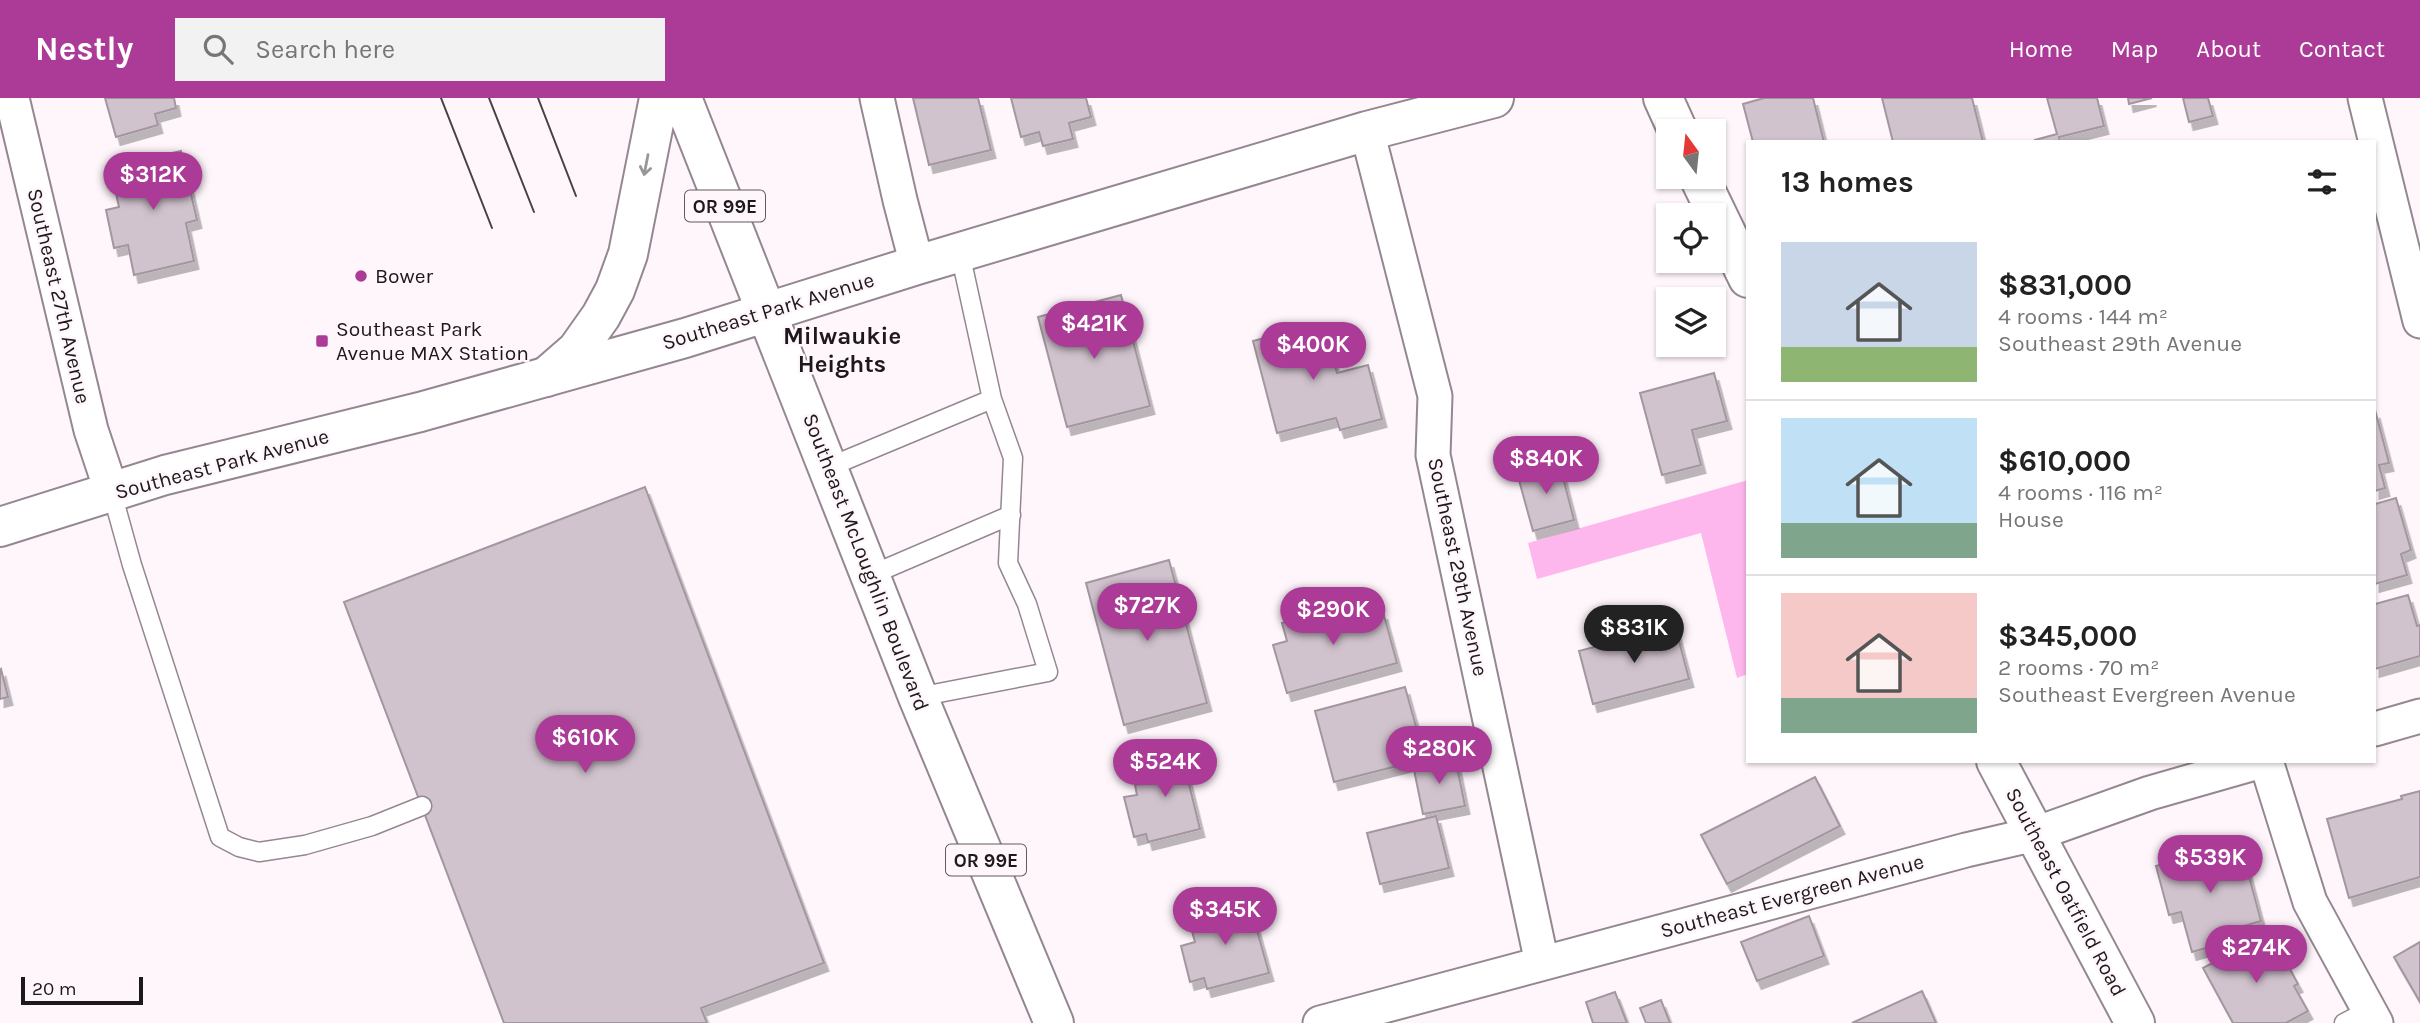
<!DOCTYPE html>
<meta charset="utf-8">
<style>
:root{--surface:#fff;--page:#f2f2f2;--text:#222;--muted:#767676;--line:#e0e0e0;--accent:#ab3b97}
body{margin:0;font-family:Karla,sans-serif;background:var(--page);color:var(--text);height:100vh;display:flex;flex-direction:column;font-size:26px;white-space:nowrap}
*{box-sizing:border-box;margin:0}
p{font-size:23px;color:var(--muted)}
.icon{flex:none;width:38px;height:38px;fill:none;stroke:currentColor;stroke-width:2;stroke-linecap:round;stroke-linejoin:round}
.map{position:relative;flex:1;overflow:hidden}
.details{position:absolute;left:1746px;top:42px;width:630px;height:623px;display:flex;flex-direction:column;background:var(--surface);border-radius:0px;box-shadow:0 2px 5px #0004}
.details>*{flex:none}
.needle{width:46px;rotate:345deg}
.controls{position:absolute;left:1656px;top:21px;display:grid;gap:14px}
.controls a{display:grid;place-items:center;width:70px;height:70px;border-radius:0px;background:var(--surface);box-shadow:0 2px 5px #0004;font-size:35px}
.scale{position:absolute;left:21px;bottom:18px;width:122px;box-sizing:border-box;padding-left:7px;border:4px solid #1d181b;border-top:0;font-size:19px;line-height:24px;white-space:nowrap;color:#1d181b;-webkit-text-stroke:5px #fff6fc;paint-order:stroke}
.price{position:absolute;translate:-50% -60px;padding:0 16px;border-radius:24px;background:var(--accent);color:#fff;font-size:23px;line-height:46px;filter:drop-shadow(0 2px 4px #0008)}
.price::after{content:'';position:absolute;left:50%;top:42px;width:21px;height:16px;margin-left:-10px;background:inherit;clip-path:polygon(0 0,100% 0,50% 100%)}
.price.on{background:#222;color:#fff}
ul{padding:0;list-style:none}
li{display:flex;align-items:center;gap:21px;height:175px;padding:0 35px}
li+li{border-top:2px solid var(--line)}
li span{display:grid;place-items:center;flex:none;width:196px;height:140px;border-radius:0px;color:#555}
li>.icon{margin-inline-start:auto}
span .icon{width:84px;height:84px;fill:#fffc;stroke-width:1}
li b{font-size:30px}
h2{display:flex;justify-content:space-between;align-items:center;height:84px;padding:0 35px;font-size:30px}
header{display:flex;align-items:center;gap:42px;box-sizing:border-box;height:98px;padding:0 35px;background:var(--accent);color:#fff}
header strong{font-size:33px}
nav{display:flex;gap:38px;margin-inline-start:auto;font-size:24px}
.search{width:490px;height:63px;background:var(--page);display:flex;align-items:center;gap:18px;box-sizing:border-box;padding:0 24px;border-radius:0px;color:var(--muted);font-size:26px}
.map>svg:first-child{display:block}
.green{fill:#feb7ed}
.building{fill:#d1c3ce;stroke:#a3969f;stroke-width:2;filter:url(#shadow)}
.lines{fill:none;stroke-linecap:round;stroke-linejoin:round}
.lane-casing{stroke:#948791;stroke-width:21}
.street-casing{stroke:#948791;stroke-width:37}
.secondary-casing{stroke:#948791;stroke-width:42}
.primary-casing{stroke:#948791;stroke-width:42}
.lane{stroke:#fff;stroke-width:18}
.street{stroke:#fff;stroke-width:33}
.secondary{stroke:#fff;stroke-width:38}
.primary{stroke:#fff;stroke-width:38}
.tram{stroke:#474145;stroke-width:2}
.oneway{stroke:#999798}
.poi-dot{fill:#ab3b97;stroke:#fff6fc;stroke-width:2.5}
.labels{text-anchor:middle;stroke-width:5;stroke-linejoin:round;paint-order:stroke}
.shield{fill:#fff6fc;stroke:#615b5e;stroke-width:2}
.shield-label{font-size:19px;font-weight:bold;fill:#1d181b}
.poi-label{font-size:21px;fill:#1d181b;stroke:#fff6fc;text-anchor:start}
.street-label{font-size:21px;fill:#1d181b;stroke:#fff6fc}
.quarter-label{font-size:24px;font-weight:bold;fill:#1d181b;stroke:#fff6fc}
</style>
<header>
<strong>Nestly</strong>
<div class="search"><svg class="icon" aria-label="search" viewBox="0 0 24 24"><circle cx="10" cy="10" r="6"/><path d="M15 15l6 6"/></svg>Search here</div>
<nav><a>Home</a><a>Map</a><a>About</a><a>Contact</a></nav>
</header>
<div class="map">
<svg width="2420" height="925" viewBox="0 0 2420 925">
<defs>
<filter id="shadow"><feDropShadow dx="4.5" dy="8" stdDeviation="0" flood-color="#0004"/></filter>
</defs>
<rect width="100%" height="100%" fill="#fff6fc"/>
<path class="green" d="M 1748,382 L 1748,576 L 1737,580 L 1701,435 L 1537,481 L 1528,445 Z"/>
<path class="building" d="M 105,0 L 174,0 L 176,10 L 155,16 L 158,27 L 116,39 Z
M 913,0 L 978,0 L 991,52 L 929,67 Z
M 1011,0 L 1086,0 L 1091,19 L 1069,25 L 1073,41 L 1043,48 L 1039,34 L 1021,39 Z
M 1764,0 L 1813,0 L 1824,44 L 1753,44 L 1743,6 Z
M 1882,0 L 1972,0 L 1983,44 L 1893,44 Z
M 2047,0 L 2097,0 L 2104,28 L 2059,39 L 2060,44 L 2036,44 L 2035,42 L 2057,36 Z
M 2128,0 L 2152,0 L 2129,6 Z
M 2183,0 L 2208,0 L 2213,18 L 2189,24 Z
M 181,53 L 197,122 L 186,125 L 194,163 L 134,177 L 128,147 L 114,150 L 106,112 L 119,109 L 110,69 Z
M 1121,197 L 1150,308 L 1067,329 L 1038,219 Z
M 1323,225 L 1337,275 L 1368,267 L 1382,321 L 1340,332 L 1336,320 L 1277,335 L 1253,243 Z
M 1714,275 L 1727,323 L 1692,332 L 1701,367 L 1662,377 L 1640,295 Z
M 2375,312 L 2389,365 L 2379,367 L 2385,390 L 2375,393 Z
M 1559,364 L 1574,422 L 1533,433 L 1517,375 Z
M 645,389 L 824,865 L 701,910 L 707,925 L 504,925 L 344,504 Z
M 2396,400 L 2411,452 L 2401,456 L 2407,477 L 2375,486 L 2375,406 Z
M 1169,462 L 1207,605 L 1124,627 L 1086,485 Z
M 2408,497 L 2417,528 L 2420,527 L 2420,558 L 2375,571 L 2375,506 Z
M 1360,503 L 1365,520 L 1383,514 L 1397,565 L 1287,595 L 1273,547 L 1287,543 L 1282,525 Z
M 1675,528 L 1689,581 L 1593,606 L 1579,553 Z
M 1,571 L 8,599 L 0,601 L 0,572 Z
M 1405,589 L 1425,661 L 1334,684 L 1315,613 Z
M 1189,647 L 1194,668 L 1185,670 L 1200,731 L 1148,744 L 1146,736 L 1134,739 L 1124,699 L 1137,697 L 1135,687 L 1155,682 L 1150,660 L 1171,655 L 1170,652 Z
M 1455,659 L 1465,708 L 1423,716 L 1413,667 Z
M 1815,679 L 1840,728 L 1727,786 L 1701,737 Z
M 2420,693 L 2420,779 L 2349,800 L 2327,721 L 2402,701 L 2401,698 Z
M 1436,718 L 1449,770 L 1380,786 L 1367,735 Z
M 2240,745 L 2261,823 L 2244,828 L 2245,834 L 2223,840 L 2224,845 L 2192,854 L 2181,814 L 2169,817 L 2156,768 Z
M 1249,804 L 1269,875 L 1207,891 L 1204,880 L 1190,884 L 1181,848 L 1195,844 L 1188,819 Z
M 1809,818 L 1824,858 L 1757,883 L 1741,844 Z
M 2267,836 L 2285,868 L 2287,866 L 2298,886 L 2294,888 L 2308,913 L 2286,925 L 2233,925 L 2203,870 Z
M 2420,844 L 2420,904 L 2394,859 Z
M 1922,893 L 1936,925 L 1852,925 Z
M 1615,894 L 1627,925 L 1593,925 L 1586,904 Z
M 1661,902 L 1670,925 L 1646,925 L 1640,910 Z"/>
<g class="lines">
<g class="lane-casing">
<path id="lane" d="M 829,369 L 992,301
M 112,395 L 132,467 L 220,739 L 239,749 L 259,754 L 305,747 L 372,728 L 422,708
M 871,477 L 1011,417
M 918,599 L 1048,574 L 1027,506 L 1008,465 L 1013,360 L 992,301 L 960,155
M 2344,925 L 2369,912"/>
</g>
<g class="street-casing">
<path id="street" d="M 12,0 L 91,332 L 112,395
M 877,0 L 900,102 L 917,167
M 2365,0 L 2420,223
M 1367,33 L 1435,298 L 1433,357 L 1542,865
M 2375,631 L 2420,618
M 2266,663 L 2310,804 L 2376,925
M 1320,925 L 1966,752 L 2035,736 L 2150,695 L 2262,663"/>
</g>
<g class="secondary-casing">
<path id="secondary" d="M 1663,0 L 1678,33
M 1699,79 L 1748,180
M 0,429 L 165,377 L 420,314 L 685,240 L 917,167 L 1367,33 L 1494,0
M 1996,663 L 2135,925"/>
</g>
<g class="primary-casing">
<path id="primary" d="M 682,0 L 918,599 L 1054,925
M 546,279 L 577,252 L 601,218 L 615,192 L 628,156 L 659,0"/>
</g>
<use href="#lane" class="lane"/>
<use href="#street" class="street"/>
<use href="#secondary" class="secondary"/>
<use href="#primary" class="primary"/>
<path class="tram" d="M 441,0 L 492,130
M 489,0 L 534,114
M 538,0 L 576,98"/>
</g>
<defs><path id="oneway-shaft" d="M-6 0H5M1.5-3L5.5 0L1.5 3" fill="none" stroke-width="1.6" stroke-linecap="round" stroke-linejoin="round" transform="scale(1.75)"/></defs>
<use class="oneway" href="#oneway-shaft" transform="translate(646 67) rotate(101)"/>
<g class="poi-dot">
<circle cx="361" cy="178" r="7"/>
<rect x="315" y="236" width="14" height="14" rx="3.5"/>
</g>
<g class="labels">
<g class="shield">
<rect x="685" y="92.5" width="80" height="31" rx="5"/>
<rect x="946" y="746.5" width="80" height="31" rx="5"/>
</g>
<g class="shield-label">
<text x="725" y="115">OR 99E</text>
<text x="986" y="769">OR 99E</text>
</g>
<g class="poi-label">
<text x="375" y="185">Bower</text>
<text x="336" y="238">Southeast Park<tspan x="336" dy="24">Avenue MAX Station</tspan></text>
</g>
<g class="street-label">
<text transform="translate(59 198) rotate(77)" y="7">Southeast 27th Avenue</text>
<text transform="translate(768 213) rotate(-17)" y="7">Southeast Park Avenue</text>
<text transform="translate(222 366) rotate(-15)" y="7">Southeast Park Avenue</text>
<text transform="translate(866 464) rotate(69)" y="7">Southeast McLoughlin Boulevard</text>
<text transform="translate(1458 469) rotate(78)" y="7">Southeast 29th Avenue</text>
<text transform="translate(2066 794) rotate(62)" y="7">Southeast Oatfield Road</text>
<text transform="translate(1792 798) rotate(-15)" y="7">Southeast Evergreen Avenue</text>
</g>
<g class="quarter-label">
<text x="842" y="246">Milwaukie<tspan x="842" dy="28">Heights</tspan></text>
</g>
</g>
</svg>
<div class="controls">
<a><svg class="needle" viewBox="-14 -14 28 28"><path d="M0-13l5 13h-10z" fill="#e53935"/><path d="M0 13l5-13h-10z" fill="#767676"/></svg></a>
<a><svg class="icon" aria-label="locate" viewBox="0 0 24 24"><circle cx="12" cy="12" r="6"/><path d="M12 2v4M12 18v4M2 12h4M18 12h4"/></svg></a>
<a><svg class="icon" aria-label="layers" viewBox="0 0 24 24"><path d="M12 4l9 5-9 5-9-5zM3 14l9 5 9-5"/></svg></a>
</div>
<div class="scale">20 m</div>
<b class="price" style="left:153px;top:114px">$312K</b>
<b class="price" style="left:1094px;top:263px">$421K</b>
<b class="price" style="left:1313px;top:284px">$400K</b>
<b class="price" style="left:1546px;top:398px">$840K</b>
<b class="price" style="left:1147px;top:545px">$727K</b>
<b class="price" style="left:1333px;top:549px">$290K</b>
<b class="price on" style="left:1634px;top:567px">$831K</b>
<b class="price" style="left:585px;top:677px">$610K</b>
<b class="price" style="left:1439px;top:688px">$280K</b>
<b class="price" style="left:1165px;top:701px">$524K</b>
<b class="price" style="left:2210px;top:797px">$539K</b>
<b class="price" style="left:1225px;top:849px">$345K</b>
<b class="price" style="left:2256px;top:887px">$274K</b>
<section class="details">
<h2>13 homes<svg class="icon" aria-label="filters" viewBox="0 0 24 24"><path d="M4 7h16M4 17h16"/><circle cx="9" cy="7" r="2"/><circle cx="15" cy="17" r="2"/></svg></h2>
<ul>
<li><span style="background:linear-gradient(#c9d6e8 75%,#8fb573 0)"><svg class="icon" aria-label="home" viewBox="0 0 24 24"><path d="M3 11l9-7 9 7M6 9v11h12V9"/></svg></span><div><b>$831,000</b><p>4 rooms · 144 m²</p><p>Southeast 29th Avenue</p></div></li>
<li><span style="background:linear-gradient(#bfe0f5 75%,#7fa58c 0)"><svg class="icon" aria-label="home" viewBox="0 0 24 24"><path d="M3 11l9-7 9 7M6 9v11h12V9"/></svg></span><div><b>$610,000</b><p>4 rooms · 116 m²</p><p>House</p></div></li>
<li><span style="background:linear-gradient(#f6c9c9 75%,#7fa58c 0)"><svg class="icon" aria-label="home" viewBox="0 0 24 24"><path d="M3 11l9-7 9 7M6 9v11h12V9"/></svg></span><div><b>$345,000</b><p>2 rooms · 70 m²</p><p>Southeast Evergreen Avenue</p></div></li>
</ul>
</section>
</div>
